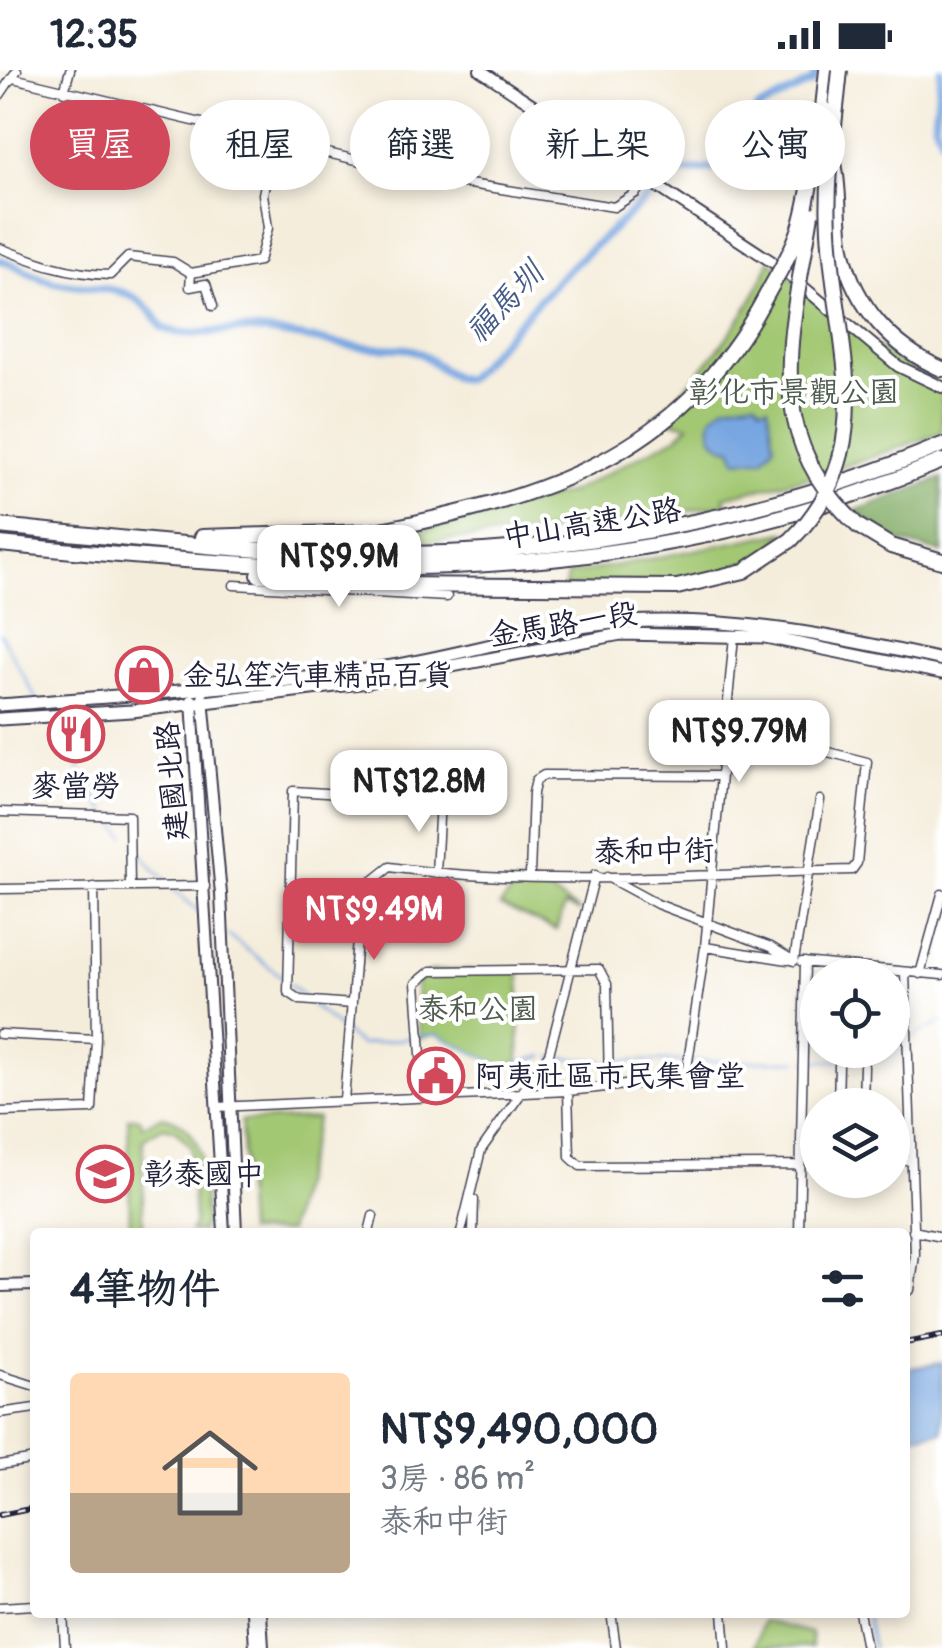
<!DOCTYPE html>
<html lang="zh-TW">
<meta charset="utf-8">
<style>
:root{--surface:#fff;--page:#f6f6f7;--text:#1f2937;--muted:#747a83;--line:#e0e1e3;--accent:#d1495b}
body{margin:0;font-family:Pangolin,"LXGW WenKai TC",sans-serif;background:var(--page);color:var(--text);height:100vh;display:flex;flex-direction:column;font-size:38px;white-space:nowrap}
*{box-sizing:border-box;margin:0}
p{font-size:32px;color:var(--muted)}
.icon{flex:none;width:55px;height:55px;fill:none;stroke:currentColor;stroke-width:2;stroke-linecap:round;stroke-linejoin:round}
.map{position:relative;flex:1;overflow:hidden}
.drawer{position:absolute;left:30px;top:1158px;width:880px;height:390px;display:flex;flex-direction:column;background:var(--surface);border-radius:10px;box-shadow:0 5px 15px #0003}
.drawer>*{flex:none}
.hud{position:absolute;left:30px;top:30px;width:882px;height:90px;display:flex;gap:20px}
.controls{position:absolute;left:800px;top:888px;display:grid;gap:20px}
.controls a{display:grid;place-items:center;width:110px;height:110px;border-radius:50%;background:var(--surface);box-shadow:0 5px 15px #0003;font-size:50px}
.price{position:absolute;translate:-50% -85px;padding:0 22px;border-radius:20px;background:#fff;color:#222;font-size:32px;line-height:65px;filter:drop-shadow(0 2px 5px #0008)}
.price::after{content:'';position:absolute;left:50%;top:60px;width:30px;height:22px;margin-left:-15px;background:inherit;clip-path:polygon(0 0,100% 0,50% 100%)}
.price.selected{background:var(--accent);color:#fff}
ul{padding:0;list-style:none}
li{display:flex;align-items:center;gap:30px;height:250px;padding:0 40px}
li+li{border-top:2px solid var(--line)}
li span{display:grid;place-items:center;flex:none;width:280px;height:200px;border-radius:10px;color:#555}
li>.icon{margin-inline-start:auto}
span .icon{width:120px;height:120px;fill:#fffc;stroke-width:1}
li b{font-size:42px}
h2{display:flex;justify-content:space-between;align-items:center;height:120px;padding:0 40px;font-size:42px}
.pill{padding:0 35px;border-radius:45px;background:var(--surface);box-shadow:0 5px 15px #0003;font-size:35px;line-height:90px}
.pill.selected{background:var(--accent);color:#fff}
.status{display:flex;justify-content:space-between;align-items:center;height:70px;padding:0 50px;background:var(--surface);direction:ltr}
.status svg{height:28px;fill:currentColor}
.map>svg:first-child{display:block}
.green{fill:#a3c873;stroke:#627557;stroke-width:2.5}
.forest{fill:#82ac65;stroke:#526750;stroke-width:2.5}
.water{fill:#77a6e0;stroke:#4c648e;stroke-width:2.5}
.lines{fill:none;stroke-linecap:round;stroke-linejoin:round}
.stream{stroke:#77a6e0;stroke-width:2.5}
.canal{stroke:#77a6e0;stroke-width:8}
.street-casing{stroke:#424053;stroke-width:11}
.secondary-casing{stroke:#424053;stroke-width:14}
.primary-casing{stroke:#424053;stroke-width:15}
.highway-casing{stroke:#424053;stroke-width:18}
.street{stroke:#fff;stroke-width:8}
.secondary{stroke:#fff;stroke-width:10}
.primary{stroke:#fff;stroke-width:11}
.highway{stroke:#fff;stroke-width:14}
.rail-casing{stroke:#22223b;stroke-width:6}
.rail{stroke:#fff;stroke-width:2.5;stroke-dasharray:8;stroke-linecap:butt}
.highway-bridge-casing{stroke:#424053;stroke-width:18;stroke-linecap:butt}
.highway-bridge{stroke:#fff;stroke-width:14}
.labels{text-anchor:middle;stroke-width:8;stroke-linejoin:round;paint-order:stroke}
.park-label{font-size:30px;fill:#4f5c4f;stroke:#fff}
.street-label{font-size:30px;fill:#22223b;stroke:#fff}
.poi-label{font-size:30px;fill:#22223b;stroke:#fff;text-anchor:start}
.water-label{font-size:32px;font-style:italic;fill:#485d85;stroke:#fff}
</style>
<div class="status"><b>12:35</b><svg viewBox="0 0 49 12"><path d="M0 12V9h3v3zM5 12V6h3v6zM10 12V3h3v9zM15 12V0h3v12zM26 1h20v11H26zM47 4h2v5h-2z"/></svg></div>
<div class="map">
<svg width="942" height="1578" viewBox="0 0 942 1578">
<rect width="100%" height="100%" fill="#fff"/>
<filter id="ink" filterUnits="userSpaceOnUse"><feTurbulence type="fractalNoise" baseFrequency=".01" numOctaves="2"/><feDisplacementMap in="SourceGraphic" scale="20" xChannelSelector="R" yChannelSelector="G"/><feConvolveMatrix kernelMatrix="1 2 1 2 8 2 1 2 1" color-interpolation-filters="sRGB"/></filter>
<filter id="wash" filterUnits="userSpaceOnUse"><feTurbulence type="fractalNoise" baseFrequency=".0048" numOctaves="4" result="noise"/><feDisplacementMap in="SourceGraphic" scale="40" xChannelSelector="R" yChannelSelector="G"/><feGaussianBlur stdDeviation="2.25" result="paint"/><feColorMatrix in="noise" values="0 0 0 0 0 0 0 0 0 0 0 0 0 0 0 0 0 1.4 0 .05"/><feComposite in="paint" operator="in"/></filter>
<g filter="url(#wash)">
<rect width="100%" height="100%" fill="#f5eddb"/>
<path class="green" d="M 770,190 L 860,266 L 942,319 L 942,363 L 818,405 L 724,427 L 727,434 L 595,458 L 411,473 L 411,463 L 571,422 L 678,366 L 689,355 L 654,347 C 696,313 753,241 770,190 Z
M 785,462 C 746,525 630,515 565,517 L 567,505 Z
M 518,814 L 538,814 L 580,842 L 565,836 L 556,860 L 500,836 Z
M 520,900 L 519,992 L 504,997 L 436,964 L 420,968 L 416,913 L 431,901 Z
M 162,1046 C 211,1055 202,1112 205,1151 L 201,1162 L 190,1162 L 194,1152 L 190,1076 L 175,1060 L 163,1057 L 143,1069 L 143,1162 L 130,1162 L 128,1048 L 140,1048 L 142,1056 Z
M 317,1048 L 288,1162 L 247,1162 L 241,1051 Z
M 763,1551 L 811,1563 L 812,1577 L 755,1577 Z"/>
<path class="forest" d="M 942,408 L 942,483 L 893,470 L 854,441 Z"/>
<path class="water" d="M 756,330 L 761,337 L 768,336 L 774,375 L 763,389 L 737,390 L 732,378 C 714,376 708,365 712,347 L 725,335 Z
M 942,1293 L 942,1362 L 905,1367 L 905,1299 Z"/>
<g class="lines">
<path class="stream" d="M 0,563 L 36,628
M 51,652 L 106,743
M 111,749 L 125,766
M 134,776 L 168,814
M 174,820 L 202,844
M 228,865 L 285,909
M 290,915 L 303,926
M 312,935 L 360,975 L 436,964 L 504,997 L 544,986
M 912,967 L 942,952
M 552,987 L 603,991
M 611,991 L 683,991
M 691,991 L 798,991
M 806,991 L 880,991 L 904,977
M 866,1542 L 873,1578"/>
<path class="canal" d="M 941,0 L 935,53 L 942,69
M 0,190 C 16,195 29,203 44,209 C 91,225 135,205 162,258 C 193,270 216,259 246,260 C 284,261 323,273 361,277 C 377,279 392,277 408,279 C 430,282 447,312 467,309 L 561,206 L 668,109 L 683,102 L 719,98 L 758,39 L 813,11 L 817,0"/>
</g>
</g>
<g filter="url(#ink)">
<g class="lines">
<g class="street-casing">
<path id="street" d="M 13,8 L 432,108 L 614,137 L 636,123 L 645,109
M 64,22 L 70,0
M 0,25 L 17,0
M 0,178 C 38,193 69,204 110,205 L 128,187 L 173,192 L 191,203 L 190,217 L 206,214 L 213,236
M 191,203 L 259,191 L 268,158 L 263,124 L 274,69
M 234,515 L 447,527
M 0,742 L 129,746 L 130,817
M 530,805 L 533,723 L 536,710 L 544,705 L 721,706
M 607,807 L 657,834 L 771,877 L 794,891 L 820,730
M 0,819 L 205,816
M 705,877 L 788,890
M 802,892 L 942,905
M 905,903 L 915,1185 L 910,1220
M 920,904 L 942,824
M 352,934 L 300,930 L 288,922 L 293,721 L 440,730 L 436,803
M 0,964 L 96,969
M 568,1021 L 570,1087 L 580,1096 L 800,1095
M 424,1027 L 416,913 L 431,901 L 599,899 L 607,914 L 609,1017
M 344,1030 L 361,820 L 390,797 C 536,818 704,804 852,800 L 857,793 L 867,692 L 726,656
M 838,1035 L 839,995
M 863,1035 L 864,996
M 216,1037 L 568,1021 L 664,1011 L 687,999 L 705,877 L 734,566
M 0,1042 L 92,1039 L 96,969 L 94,817
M 892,1059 L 909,1063
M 802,1065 L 818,1069
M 892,1087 L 910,1091
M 913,1161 L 942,1167
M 369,1162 L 373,1146
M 461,1162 L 481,1080 L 549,984 L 595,805
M 473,1162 L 474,1130
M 799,1162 L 805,892
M 0,1305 L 35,1316
M 0,1343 L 35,1338
M 0,1395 L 35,1389
M 0,1537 L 35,1535
M 63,1542 L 65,1578
M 611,1542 L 616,1578
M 723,1542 L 726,1578
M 859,1542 L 866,1578"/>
</g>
<g class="secondary-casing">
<path id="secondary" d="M 480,0 L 777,195 L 898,296 L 942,317
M 203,628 L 221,824 L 236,1162
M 192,630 L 224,1162
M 0,1216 L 35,1215
M 253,1542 L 255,1578
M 261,1542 L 263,1578"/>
</g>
<g class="primary-casing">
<path id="primary" d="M 0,635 C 129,625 258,617 386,597 C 462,585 552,556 626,552 C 735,546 836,566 942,590
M 0,649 L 132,641 L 368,612 L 621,564 L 765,567 L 942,603"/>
</g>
<g class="highway-casing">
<path id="highway" d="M 823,38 L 827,0
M 833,89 C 841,120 836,151 843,183 C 855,236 893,278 942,299
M 0,456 C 148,471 298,489 447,483 C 614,476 787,440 942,375
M 858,456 L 891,476 L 942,491
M 202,467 L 371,462
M 0,474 C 332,507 626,524 942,391
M 259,505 L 387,515 L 677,517 L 744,501 L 791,470"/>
</g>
<use href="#street" class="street"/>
<use href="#secondary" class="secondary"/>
<use href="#primary" class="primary"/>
<use href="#highway" class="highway"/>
<g class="rail-casing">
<path id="rail" d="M 905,1273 L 942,1266
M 0,1445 L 35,1438"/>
</g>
<use href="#rail" class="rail"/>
<g class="highway-bridge-casing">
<path id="highway-bridge" d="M 811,144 C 792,263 758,362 858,456
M 371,462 C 540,429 680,388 766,226 C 779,202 795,177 802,151 C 812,114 815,76 823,38
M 791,470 C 884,378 834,273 829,160 C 826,107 835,53 840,0"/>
</g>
<use href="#highway-bridge" class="highway-bridge"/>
</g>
</g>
<defs>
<g id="shop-ring" transform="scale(2.875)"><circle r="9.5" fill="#fff" stroke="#d1495b" stroke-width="1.5"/><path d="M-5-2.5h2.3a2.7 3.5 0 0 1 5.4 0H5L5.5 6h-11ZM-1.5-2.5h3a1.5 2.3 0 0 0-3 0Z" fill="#d1495b"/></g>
<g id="restaurant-ring" transform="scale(2.875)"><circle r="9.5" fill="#fff" stroke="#d1495b" stroke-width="1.5"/><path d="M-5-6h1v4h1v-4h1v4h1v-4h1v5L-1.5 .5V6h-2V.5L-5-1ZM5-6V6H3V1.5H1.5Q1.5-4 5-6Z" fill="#d1495b"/></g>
<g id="civic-ring" transform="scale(2.875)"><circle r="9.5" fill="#fff" stroke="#d1495b" stroke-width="1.5"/><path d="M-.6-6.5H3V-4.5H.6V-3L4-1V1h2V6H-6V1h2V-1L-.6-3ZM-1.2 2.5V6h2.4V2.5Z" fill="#d1495b"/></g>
<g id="school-ring" transform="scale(2.875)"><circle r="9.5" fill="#fff" stroke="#d1495b" stroke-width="1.5"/><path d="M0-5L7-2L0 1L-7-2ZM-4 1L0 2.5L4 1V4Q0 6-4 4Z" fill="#d1495b"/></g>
</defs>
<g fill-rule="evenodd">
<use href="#shop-ring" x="144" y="605"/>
<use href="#restaurant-ring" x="76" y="664"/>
<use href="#civic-ring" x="436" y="1006"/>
<use href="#school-ring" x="105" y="1104"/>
</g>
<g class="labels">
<g class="park-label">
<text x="794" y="332">彰化市景觀公園</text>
<text x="478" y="949">泰和公園</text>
</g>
<g class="street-label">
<text transform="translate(592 453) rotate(-9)" y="10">中山高速公路</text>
<text transform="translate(563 554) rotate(-9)" y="10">金馬路一段</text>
<text transform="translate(172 711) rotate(-95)" y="10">建國北路</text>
<text transform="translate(654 781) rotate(-1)" y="10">泰和中街</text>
</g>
<g class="poi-label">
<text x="183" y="615">金弘笙汽車精品百貨</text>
<text x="76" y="726" text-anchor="middle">麥當勞</text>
<text x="475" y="1016">阿夷社區市民集會堂</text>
<text x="144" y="1114">彰泰國中</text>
</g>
<g class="water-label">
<text transform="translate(504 232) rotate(-47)" y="11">福馬圳</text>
</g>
</g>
</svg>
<div class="controls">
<a><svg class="icon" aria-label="locate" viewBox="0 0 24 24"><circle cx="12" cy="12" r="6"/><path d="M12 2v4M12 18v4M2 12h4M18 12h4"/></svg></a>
<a><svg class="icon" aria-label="layers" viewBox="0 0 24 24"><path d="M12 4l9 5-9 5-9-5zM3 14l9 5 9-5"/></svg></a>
</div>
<b class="price" style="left:339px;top:540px">NT$9.9M</b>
<b class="price" style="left:739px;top:715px">NT$9.79M</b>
<b class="price" style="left:419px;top:765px">NT$12.8M</b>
<b class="price selected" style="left:374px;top:893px">NT$9.49M</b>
<div class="hud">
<a class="pill selected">買屋</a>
<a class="pill">租屋</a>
<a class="pill">篩選</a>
<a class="pill">新上架</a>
<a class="pill">公寓</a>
</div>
<section class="drawer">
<h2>4筆物件<svg class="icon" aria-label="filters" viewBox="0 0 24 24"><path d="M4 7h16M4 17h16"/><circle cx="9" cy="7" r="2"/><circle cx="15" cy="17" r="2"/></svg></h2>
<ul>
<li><span style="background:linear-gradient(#ffd9b3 60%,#b9a48a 0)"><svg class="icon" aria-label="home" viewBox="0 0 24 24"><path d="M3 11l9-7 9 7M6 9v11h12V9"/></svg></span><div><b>NT$9,490,000</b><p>3房 · 86 m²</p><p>泰和中街</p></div></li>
</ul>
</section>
</div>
